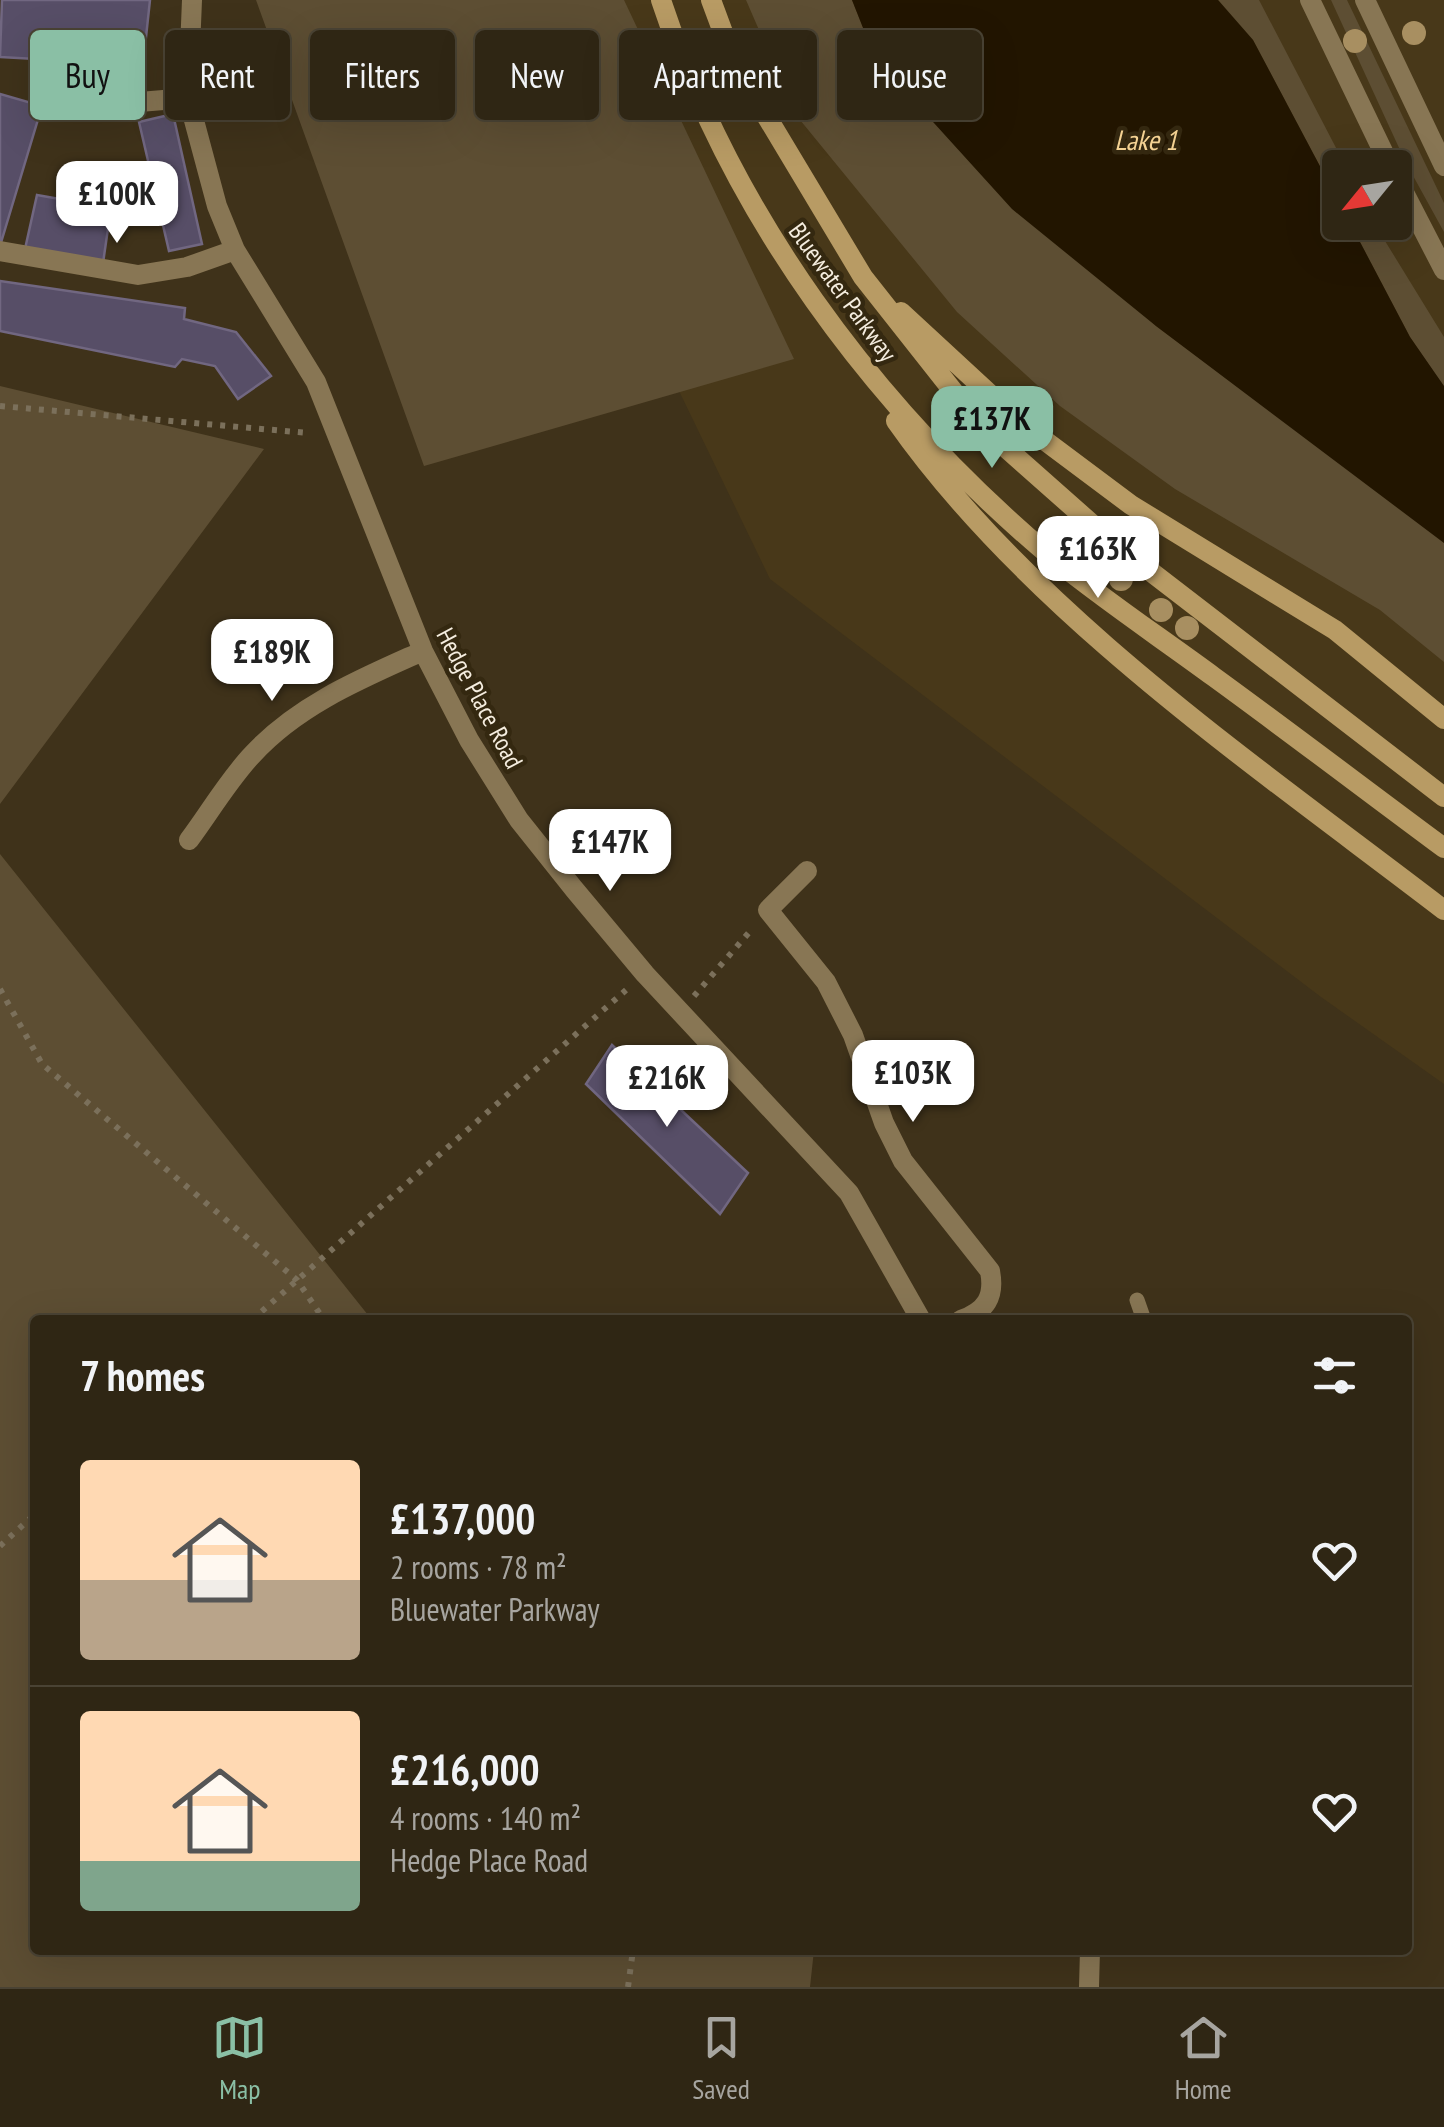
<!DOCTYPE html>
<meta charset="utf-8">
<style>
:root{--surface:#2f2614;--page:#372e1d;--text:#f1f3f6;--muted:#a7a5a0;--line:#4a4334;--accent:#8abfa5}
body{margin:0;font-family:"PT Sans Narrow",sans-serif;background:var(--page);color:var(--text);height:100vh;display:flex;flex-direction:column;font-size:38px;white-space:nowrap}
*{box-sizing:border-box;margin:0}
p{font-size:32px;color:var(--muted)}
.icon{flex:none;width:55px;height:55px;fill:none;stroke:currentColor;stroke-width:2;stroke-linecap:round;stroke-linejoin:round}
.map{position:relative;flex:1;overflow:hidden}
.panel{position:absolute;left:30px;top:1315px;width:1382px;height:640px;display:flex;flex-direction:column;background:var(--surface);border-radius:10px;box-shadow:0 10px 40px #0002,0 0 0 2px var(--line)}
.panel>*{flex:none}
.banner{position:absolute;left:30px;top:30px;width:1385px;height:90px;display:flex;gap:20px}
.needle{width:65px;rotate:240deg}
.fabs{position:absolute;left:1322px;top:150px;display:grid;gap:20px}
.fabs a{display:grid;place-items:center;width:90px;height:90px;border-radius:10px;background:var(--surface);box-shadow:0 10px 40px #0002,0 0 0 2px var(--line);font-size:50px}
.price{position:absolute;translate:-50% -85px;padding:0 22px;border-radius:20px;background:#fff;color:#222;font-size:32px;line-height:65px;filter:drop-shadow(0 2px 5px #0008)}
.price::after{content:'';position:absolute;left:50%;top:60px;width:30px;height:22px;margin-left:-15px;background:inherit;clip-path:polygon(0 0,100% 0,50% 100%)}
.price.active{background:var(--accent);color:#111}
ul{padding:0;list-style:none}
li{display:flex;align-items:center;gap:30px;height:250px;padding:0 50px}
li+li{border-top:2px solid var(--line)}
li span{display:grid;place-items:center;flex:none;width:280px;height:200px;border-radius:10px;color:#555}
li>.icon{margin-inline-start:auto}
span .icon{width:120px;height:120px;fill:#fffc;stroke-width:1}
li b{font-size:42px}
h2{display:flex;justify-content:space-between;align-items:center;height:120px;padding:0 50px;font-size:42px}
.chip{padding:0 35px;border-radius:10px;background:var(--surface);box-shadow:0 10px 40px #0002,0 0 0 2px var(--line);font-size:35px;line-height:90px}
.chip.active{background:var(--accent);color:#111}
.tab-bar{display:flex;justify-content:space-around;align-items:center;height:140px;border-top:2px solid var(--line);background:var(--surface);font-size:28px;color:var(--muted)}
.tab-bar a{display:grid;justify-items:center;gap:5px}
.tab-bar .active{color:var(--accent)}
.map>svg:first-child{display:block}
.built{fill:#483819;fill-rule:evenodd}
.green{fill:#5d4e33}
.water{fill:#221500}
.building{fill:#574e67;stroke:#716781;stroke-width:2.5}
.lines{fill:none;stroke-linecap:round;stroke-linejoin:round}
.path{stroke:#7b705b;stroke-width:6;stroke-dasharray:5 8;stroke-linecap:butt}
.lane{stroke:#887654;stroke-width:15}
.street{stroke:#887654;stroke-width:20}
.secondary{stroke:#b89b64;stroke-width:20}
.tree{fill:#a88f61}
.labels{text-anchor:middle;stroke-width:9;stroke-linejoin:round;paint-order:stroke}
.street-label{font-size:25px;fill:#f5eddf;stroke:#342810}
.water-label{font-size:28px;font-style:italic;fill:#f4d293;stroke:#342810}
</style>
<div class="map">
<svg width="1444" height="1987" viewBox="0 0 1444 1987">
<rect width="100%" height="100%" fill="#3f321a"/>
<path class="built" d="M 490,0 L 1444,0 L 1444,1084 L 1321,997 L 770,579 ZM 1340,168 L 1395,168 L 1395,222 L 1340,222 Z"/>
<path class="green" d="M 256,0 L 624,0 L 794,359 L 424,466 Z
M 746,0 L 852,0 L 875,58 L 1156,326 L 1438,536 L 1444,543 L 1444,662 L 1380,610 L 1175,489 L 1060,406 L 957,312 L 796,115 Z
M 1218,0 L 1259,0 L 1346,167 L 1340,168 L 1340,204 L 1253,40 Z
M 1331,0 L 1347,0 L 1444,203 L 1444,232 L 1406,163 Z
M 1350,223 L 1374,223 L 1444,337 L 1444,387 L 1410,337 Z
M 0,386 L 264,449 L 0,804 Z
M 0,854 L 372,1320 L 35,1320 L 35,1950 L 814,1950 L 810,1987 L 0,1987 Z"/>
<path class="water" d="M 852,0 L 1218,0 L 1253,40 L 1340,204 L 1340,222 L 1350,223 L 1410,337 L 1444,386 L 1444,543 L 1156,326 L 1012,209 L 875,58 Z"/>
<path class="building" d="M 2,0 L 150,0 L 143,65 L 0,57 Z
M 0,94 L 42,106 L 0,246 Z
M 173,114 L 202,244 L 169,251 L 139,122 Z
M 37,195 L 111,208 L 102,270 L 23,258 Z
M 0,281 L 185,308 L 184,319 L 236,332 L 271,376 L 238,399 L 215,366 L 182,359 L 175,367 L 0,331 Z
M 612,1045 L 748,1173 L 720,1214 L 586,1084 Z"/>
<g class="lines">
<path class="path" d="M 0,406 L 308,433
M 0,989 L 42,1064 L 297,1280 L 324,1320
M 694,996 L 752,929
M 252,1320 L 626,990
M 0,1546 L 35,1514
M 628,1987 L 633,1950"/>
<path class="lane" d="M 1137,1300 L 1144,1320"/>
<path class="street" d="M 192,0 L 188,98 L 217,206 L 235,250 L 316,382 L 423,651 L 469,740 L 519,820 L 574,889 L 645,974 L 849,1193 L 921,1320
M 1310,0 L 1391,168
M 1365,0 L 1444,166
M 65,95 L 127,103 L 188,98
M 1395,175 L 1444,270
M 0,251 L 138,275 L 187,267 L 235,250
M 189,840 C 210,812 229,779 253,754 C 299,704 363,678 423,651
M 807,871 L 768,910 L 826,982 L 853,1035 L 884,1123 L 903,1161 L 990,1271 C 995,1297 986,1311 961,1320
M 1089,1987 L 1090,1950"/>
<path class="secondary" d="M 661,0 C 732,215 872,404 1044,551 C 1098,596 1157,635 1214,677 C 1291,733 1367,791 1444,848
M 711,0 L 734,62 L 863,277 L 979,424 L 1111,541 L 1444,797
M 901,312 L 1020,422 L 1131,505 L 1335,630 L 1444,719
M 896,421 C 1030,612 1259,768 1444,910"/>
</g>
<g class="tree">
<circle cx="1414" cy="33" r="12"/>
<circle cx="1355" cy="41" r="12"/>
<circle cx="1121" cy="579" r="12"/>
<circle cx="1161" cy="610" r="12"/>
<circle cx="1187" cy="628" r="12"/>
</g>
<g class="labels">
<g class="street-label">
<text transform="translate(843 292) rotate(54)" y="9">Bluewater Parkway</text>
<text transform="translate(480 698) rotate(62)" y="9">Hedge Place Road</text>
</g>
<g class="water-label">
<text x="1146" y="150">Lake 1</text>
</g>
</g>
</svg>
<div class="fabs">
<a><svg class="needle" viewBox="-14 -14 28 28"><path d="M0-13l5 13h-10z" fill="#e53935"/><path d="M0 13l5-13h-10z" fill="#a7a5a0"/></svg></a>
</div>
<b class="price" style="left:117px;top:246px">£100K</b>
<b class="price active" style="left:992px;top:471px">£137K</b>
<b class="price" style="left:1098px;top:601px">£163K</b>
<b class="price" style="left:272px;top:704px">£189K</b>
<b class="price" style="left:610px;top:894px">£147K</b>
<b class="price" style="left:913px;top:1125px">£103K</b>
<b class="price" style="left:667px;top:1130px">£216K</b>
<div class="banner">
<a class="chip active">Buy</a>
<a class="chip">Rent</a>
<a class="chip">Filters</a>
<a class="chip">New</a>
<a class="chip">Apartment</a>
<a class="chip">House</a>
</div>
<section class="panel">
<h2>7 homes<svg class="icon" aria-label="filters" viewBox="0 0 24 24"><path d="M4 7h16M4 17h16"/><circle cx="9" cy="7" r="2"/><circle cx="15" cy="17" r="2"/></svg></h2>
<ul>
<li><span style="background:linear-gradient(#ffd9b3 60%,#b9a48a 0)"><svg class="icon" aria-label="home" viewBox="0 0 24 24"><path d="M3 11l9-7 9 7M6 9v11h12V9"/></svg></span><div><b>£137,000</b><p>2 rooms · 78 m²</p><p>Bluewater Parkway</p></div><svg class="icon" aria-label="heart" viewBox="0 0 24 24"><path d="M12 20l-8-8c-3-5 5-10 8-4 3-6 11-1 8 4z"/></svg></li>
<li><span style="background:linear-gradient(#ffd9b3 75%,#7fa58c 0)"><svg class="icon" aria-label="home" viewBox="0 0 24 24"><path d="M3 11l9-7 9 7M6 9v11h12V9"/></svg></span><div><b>£216,000</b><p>4 rooms · 140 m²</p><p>Hedge Place Road</p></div><svg class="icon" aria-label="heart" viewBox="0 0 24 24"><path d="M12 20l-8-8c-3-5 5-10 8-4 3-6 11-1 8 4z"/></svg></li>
</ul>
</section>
</div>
<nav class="tab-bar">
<a class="active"><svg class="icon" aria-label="map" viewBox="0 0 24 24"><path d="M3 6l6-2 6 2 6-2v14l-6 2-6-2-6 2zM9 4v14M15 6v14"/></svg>Map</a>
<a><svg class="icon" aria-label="saved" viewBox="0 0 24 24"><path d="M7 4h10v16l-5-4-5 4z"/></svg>Saved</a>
<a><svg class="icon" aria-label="home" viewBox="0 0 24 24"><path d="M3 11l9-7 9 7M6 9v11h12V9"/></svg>Home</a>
</nav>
